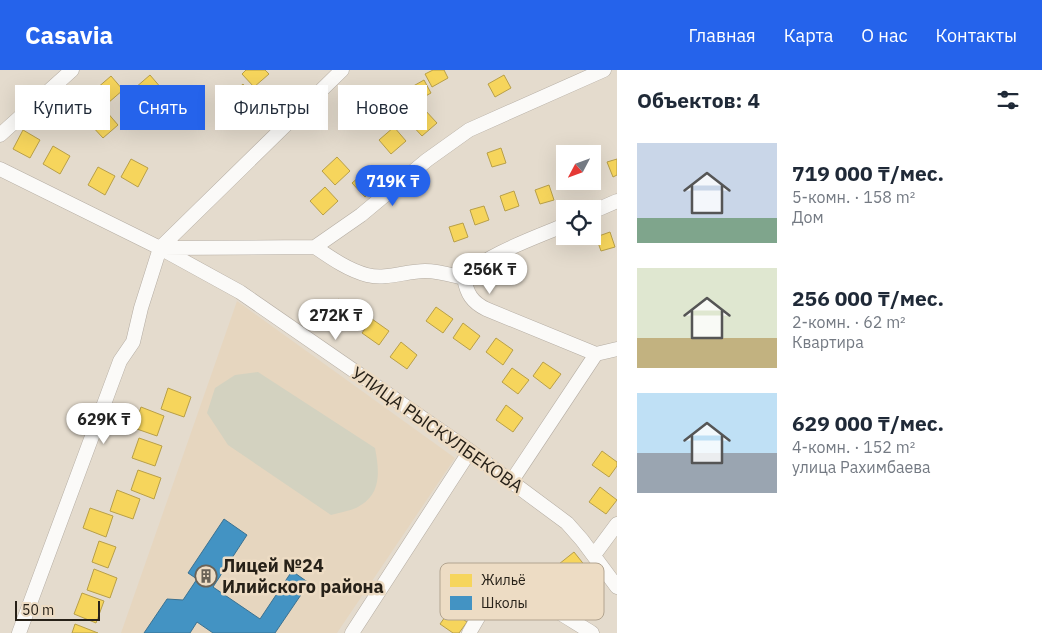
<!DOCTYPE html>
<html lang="ru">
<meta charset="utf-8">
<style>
:root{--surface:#fff;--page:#f2f2f3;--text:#1f2937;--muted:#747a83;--accent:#2563eb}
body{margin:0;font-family:"IBM Plex Sans",sans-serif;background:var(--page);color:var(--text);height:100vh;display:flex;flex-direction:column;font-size:19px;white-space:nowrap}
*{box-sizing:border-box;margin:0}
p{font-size:16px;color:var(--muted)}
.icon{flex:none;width:28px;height:28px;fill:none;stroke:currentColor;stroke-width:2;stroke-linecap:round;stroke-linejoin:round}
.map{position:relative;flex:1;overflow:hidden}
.details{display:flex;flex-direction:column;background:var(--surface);width:425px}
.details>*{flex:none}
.top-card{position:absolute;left:15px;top:15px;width:475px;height:45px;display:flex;gap:10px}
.needle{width:32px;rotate:229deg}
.fabs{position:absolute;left:556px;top:75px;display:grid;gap:10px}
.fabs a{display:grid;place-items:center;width:45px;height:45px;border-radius:0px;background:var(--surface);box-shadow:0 5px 20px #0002;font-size:25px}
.scale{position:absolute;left:15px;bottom:12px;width:85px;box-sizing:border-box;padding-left:5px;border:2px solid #272118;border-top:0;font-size:14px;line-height:18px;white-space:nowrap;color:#272118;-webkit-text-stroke:4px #eddcc4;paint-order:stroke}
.price{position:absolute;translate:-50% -42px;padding:0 11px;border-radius:18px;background:#fff;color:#222;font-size:16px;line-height:32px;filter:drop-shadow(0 1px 2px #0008)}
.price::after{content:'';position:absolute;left:50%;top:30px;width:15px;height:11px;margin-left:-8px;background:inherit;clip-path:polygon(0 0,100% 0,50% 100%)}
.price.current{background:var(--accent);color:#fff}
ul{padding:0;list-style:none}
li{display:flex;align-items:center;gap:15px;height:125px;padding:0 20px}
li span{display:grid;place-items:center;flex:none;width:140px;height:100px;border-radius:0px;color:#555}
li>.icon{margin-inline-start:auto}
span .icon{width:60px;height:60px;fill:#fffc;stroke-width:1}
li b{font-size:21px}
h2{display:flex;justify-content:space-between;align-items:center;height:60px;padding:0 20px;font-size:21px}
.tag{padding:0 18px;border-radius:0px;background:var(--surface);box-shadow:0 5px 20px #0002;font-size:18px;line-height:45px}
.tag.current{background:var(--accent);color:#fff}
header{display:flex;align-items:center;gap:30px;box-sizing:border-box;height:70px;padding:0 25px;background:var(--accent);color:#fff}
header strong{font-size:24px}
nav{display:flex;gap:28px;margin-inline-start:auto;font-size:18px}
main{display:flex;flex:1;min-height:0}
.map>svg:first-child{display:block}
.built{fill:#e6d6bf}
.green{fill:#d3d2c0}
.homes{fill:#f6d55c;stroke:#b89f48}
.schools{fill:#4393c3;stroke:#3b7190}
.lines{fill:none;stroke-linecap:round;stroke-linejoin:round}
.minor-casing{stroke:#b4aca2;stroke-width:15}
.minor{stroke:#fbfaf8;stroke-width:14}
.labels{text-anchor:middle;stroke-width:5;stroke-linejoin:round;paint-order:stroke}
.street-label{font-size:18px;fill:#272118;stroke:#eddcc4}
.poi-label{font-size:18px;font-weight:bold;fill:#272118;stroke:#eddcc4;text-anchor:start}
.key{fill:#eddcc4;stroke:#b2a490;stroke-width:1}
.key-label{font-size:14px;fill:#272118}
</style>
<header>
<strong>Casavia</strong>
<nav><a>Главная</a><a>Карта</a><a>О нас</a><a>Контакты</a></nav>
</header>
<main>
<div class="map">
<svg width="617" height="563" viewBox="0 0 617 563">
<rect width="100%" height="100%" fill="#e4dbcd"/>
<path class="built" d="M 237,231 L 455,388 L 337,563 L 121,563 Z"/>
<path class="green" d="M 258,302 L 375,378 C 379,399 382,422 361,435 C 353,441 340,442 331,445 L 228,375 L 207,343 L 215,318 L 235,305 Z"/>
<path class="homes" d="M 246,0 L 265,0 L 269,4 L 254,17 L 242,4 Z
M 433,0 L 444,0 L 448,8 L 432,17 L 425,4 Z
M 150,5 L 162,19 L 147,32 L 135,18 Z
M 504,5 L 511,18 L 495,27 L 488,14 Z
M 111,6 L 123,20 L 108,33 L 96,19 Z
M 424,10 L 431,23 L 415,32 L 408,19 Z
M 243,14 L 255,28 L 241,41 L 228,27 Z
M 88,20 L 100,34 L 85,47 L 73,34 Z
M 424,39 L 437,53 L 422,66 L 409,52 Z
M 106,41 L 118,55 L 103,68 L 91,55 Z
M 394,57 L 406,71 L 391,84 L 379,70 Z
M 23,60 L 40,70 L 30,88 L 13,79 Z
M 53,76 L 70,86 L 60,104 L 43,94 Z
M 501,78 L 506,93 L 492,97 L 487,83 Z
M 337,87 L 350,101 L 335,115 L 322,101 Z
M 131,89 L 148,98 L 138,117 L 121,107 Z
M 617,89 L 617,105 L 613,107 L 607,92 Z
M 98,97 L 115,106 L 105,125 L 88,115 Z
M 367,100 L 380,113 L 365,127 L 352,113 Z
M 549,115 L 554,130 L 540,134 L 535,120 Z
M 325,117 L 338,131 L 323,145 L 310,131 Z
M 514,121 L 519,136 L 505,141 L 500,126 Z
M 484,136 L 489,150 L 475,155 L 470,140 Z
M 463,153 L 468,167 L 454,172 L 449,157 Z
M 610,162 L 615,177 L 601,181 L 596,167 Z
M 338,229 L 354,241 L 344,255 L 327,243 Z
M 436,237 L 453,249 L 443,263 L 426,251 Z
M 372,249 L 389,261 L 379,275 L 362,263 Z
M 463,253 L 480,266 L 470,280 L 453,268 Z
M 496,268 L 513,280 L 503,295 L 486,282 Z
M 401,272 L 417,285 L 407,299 L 390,287 Z
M 543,292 L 561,304 L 550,319 L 533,306 Z
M 512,298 L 529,310 L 518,324 L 502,312 Z
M 168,318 L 191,327 L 184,347 L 161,339 Z
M 506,335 L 523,348 L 513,362 L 496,350 Z
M 141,337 L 164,346 L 157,366 L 134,358 Z
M 139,368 L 162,376 L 155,396 L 132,388 Z
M 602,381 L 617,392 L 617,396 L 609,407 L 592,395 Z
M 138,400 L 161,408 L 154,429 L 131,420 Z
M 600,417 L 617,430 L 606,444 L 589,432 Z
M 117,420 L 140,429 L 133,449 L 110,441 Z
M 90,438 L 113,446 L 106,467 L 83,458 Z
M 99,471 L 116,477 L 108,498 L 92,492 Z
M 574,482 L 586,497 L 566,513 L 554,498 Z
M 94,499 L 117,508 L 110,528 L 87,520 Z
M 82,523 L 104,531 L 96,553 L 74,544 Z
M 450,540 L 467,552 L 459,563 L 453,563 L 440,554 Z
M 75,554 L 98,563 L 72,563 Z"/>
<path class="schools" d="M 224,449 L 247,465 L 213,517 L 260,549 L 292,501 L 309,513 L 275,563 L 213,563 L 197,552 L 190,563 L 144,563 L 167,529 L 183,530 L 197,509 L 188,503 Z"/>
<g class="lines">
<g class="minor-casing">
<path id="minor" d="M 0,65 L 72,0
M 0,99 L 160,178 L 240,222 L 470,381 L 567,453 L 582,470 L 617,517
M 592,142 L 617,131
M 565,155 C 537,167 482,186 464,208 C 467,224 472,232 486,239 L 596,284
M 315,177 C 331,188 348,200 367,205 C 386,210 406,201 425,201 C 439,201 451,205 464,208
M 160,178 L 315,177 L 361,145 L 427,90 L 469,60 L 604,0
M 511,412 L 596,284 L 617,279
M 594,485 L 617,454
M 19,563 L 120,291 L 133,272 L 141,238 L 160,178 L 342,0
M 352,563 L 470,381
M 469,563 C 475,553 493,519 503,516 C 515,513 579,555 592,563"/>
</g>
<use href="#minor" class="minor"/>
</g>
<defs>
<g id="building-ring" transform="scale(1.125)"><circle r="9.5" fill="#eddcc4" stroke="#696257" stroke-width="1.5"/><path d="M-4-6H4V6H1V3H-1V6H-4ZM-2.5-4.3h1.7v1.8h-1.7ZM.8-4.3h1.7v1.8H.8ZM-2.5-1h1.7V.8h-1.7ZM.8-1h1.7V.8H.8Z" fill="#696257"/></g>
</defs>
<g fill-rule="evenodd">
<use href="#building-ring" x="206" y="506"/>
</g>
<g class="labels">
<g class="street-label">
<text transform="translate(437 360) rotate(35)" y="6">УЛИЦА РЫСКУЛБЕКОВА</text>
</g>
<g class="poi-label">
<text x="222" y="502">Лицей №24<tspan x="222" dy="21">Илийского района</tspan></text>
</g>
</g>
<rect x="440" y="493" width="164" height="57" rx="8" class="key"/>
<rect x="450" y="504" width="22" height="13" fill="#f6d55c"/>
<rect x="450" y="526" width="22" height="14" fill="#4393c3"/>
<g class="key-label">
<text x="481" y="515">Жильё</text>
<text x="481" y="538">Школы</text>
</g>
</svg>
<div class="fabs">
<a><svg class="needle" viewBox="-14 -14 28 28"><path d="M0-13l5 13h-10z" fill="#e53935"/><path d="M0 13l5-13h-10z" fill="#747a83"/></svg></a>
<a><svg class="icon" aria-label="locate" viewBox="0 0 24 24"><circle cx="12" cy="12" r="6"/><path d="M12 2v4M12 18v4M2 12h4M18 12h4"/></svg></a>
</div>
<div class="scale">50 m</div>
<b class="price current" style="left:393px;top:137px">719K ₸</b>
<b class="price" style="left:490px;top:225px">256K ₸</b>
<b class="price" style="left:336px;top:271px">272K ₸</b>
<b class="price" style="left:104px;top:375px">629K ₸</b>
<div class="top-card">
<a class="tag">Купить</a>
<a class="tag current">Снять</a>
<a class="tag">Фильтры</a>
<a class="tag">Новое</a>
</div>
</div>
<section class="details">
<h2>Объектов: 4<svg class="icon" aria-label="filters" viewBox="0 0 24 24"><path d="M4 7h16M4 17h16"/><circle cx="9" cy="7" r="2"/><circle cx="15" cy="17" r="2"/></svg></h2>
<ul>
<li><span style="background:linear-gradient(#c9d6e8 75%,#7fa58c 0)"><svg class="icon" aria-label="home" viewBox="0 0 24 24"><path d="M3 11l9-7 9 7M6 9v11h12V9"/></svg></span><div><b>719 000 ₸/мес.</b><p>5-комн. · 158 m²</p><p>Дом</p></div></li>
<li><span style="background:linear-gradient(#dfe7d0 70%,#c2b280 0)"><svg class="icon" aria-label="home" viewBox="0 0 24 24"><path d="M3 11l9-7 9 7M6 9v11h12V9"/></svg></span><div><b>256 000 ₸/мес.</b><p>2-комн. · 62 m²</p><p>Квартира</p></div></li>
<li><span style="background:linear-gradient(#bfe0f5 60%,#9aa5b1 0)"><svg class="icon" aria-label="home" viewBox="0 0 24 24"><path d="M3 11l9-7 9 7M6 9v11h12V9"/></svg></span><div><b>629 000 ₸/мес.</b><p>4-комн. · 152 m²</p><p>улица Рахимбаева</p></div></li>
</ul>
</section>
</main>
